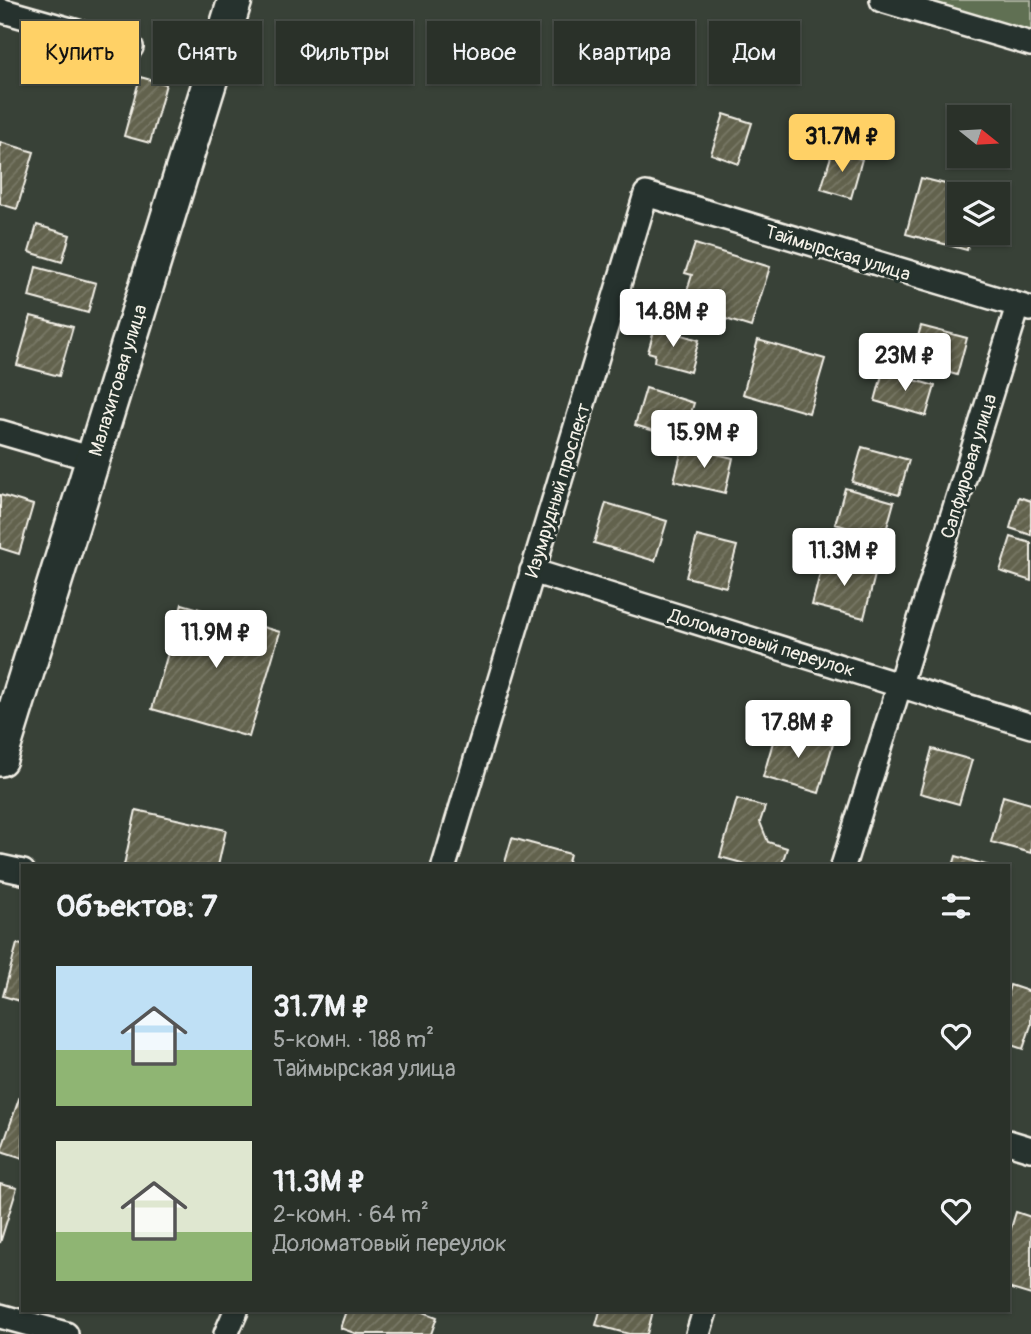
<!DOCTYPE html>
<html lang="ru">
<meta charset="utf-8">
<style>
:root{--surface:#2a3129;--page:#363d35;--text:#f1f3f6;--muted:#a5a9a8;--line:#464c46;--accent:#ffd166}
body{margin:0;font-family:Pangolin,sans-serif;background:var(--page);color:var(--text);height:100vh;display:flex;flex-direction:column;font-size:26px;white-space:nowrap}
*{box-sizing:border-box;margin:0}
p{font-size:23px;color:var(--muted)}
.icon{flex:none;width:38px;height:38px;fill:none;stroke:currentColor;stroke-width:2;stroke-linecap:round;stroke-linejoin:round}
.map{position:relative;flex:1;overflow:hidden}
.side{position:absolute;left:21px;top:864px;width:989px;height:448px;display:flex;flex-direction:column;background:var(--surface);border-radius:0px;box-shadow:0 2px 5px #0004,0 0 0 2px var(--line)}
.side>*{flex:none}
.banner{position:absolute;left:21px;top:21px;width:990px;height:63px;display:flex;gap:14px}
.needle{width:46px;rotate:108deg}
.tools{position:absolute;left:947px;top:105px;display:grid;gap:14px}
.tools a{display:grid;place-items:center;width:63px;height:63px;border-radius:0px;background:var(--surface);box-shadow:0 2px 5px #0004,0 0 0 2px var(--line);font-size:35px}
.price{position:absolute;translate:-50% -60px;padding:0 16px;border-radius:7px;background:#fff;color:#222;font-size:23px;line-height:46px;filter:drop-shadow(0 2px 4px #0008)}
.price::after{content:'';position:absolute;left:50%;top:42px;width:21px;height:16px;margin-left:-10px;background:inherit;clip-path:polygon(0 0,100% 0,50% 100%)}
.price.current{background:var(--accent);color:#111}
ul{padding:0;list-style:none}
li{display:flex;align-items:center;gap:21px;height:175px;padding:0 35px}
li span{display:grid;place-items:center;flex:none;width:196px;height:140px;border-radius:0px;color:#555}
li>.icon{margin-inline-start:auto}
span .icon{width:84px;height:84px;fill:#fffc;stroke-width:1}
li b{font-size:30px}
h2{display:flex;justify-content:space-between;align-items:center;height:84px;padding:0 35px;font-size:30px}
.pill{padding:0 24px;border-radius:0px;background:var(--surface);box-shadow:0 2px 5px #0004,0 0 0 2px var(--line);font-size:24px;line-height:63px}
.pill.current{background:var(--accent);color:#111}
.map>svg:first-child{display:block}
.green{fill:#607052;stroke:#aab09d;stroke-width:2}
.building{fill:url(#building-hatch);stroke:#f4f1e8;stroke-width:2}
.lines{fill:none;stroke-linecap:round;stroke-linejoin:round}
.street-casing{stroke:#f4f1e8;stroke-width:28}
.secondary-casing{stroke:#f4f1e8;stroke-width:38}
.street{stroke:#26332d;stroke-width:23}
.secondary{stroke:#26332d;stroke-width:33}
.labels{text-anchor:middle;stroke-width:6;stroke-linejoin:round;paint-order:stroke}
.street-label{font-size:19px;fill:#f4f1e8;stroke:#26332d}
</style>
<div class="map">
<svg width="1031" height="1334" viewBox="0 0 1031 1334">
<defs>
<pattern id="building-hatch" width="6" height="6" patternUnits="userSpaceOnUse" patternTransform="scale(1.75)"><rect width="6" height="6" fill="#62624d"/><path d="M-1 1l2-2M0 6l6-6M5 7l2-2" fill="none" stroke="#797967"/></pattern>
</defs>
<rect width="100%" height="100%" fill="#384137"/>
<filter id="ink" filterUnits="userSpaceOnUse"><feTurbulence type="fractalNoise" baseFrequency=".0143" numOctaves="2"/><feDisplacementMap in="SourceGraphic" scale="14" xChannelSelector="R" yChannelSelector="G"/><feConvolveMatrix kernelMatrix="1 2 1 2 8 2 1 2 1" color-interpolation-filters="sRGB"/></filter>
<g filter="url(#ink)">
<path class="green" d="M 907,0 L 1031,0 L 1031,38 Z"/>
<path class="building" d="M 140,77 L 166,84 L 150,143 L 124,136 Z
M 724,114 L 752,123 L 739,164 L 711,154 Z
M 0,142 L 34,152 L 17,209 L 0,204 Z
M 833,150 L 862,159 L 851,198 L 821,189 Z
M 921,178 L 982,193 L 959,194 L 959,233 L 971,233 L 967,250 L 906,234 Z
M 37,225 L 70,235 L 62,262 L 29,252 Z
M 695,244 L 770,267 L 751,327 L 688,307 L 692,297 L 687,291 L 692,275 L 685,273 Z
M 36,267 L 96,283 L 88,313 L 29,297 Z
M 31,316 L 73,327 L 59,376 L 17,365 Z
M 921,326 L 967,338 L 957,375 L 911,362 Z
M 655,327 L 699,340 L 690,372 L 654,362 L 655,354 L 648,352 Z
M 758,340 L 825,359 L 809,413 L 743,394 Z
M 883,371 L 935,386 L 926,416 L 875,401 Z
M 646,388 L 694,403 L 683,440 L 635,425 Z
M 683,446 L 733,458 L 725,493 L 674,481 Z
M 862,447 L 909,460 L 899,495 L 852,482 Z
M 845,488 L 894,502 L 884,538 L 835,524 Z
M 0,495 L 33,505 L 19,554 L 0,548 Z
M 1019,497 L 1031,501 L 1031,535 L 1010,528 Z
M 606,503 L 667,521 L 655,561 L 594,543 Z
M 697,536 L 737,546 L 726,587 L 686,577 Z
M 1011,537 L 1031,543 L 1031,581 L 1000,571 Z
M 824,558 L 876,571 L 864,618 L 812,605 Z
M 182,604 L 280,632 L 249,737 L 152,709 Z
M 777,728 L 833,744 L 819,793 L 763,777 Z
M 932,749 L 972,760 L 959,804 L 920,793 Z
M 1003,796 L 1031,804 L 1031,853 L 991,842 Z
M 737,799 L 765,807 L 760,822 L 768,842 L 787,848 L 781,866 L 753,866 L 720,857 Z
M 136,810 L 226,830 L 218,866 L 124,865 Z
M 512,838 L 570,854 L 567,866 L 504,866 Z
M 956,856 L 989,866 L 953,866 Z
M 17,944 L 23,945 L 23,1002 L 3,996 Z
M 1010,985 L 1031,992 L 1031,1025 L 1023,1049 L 1008,1044 L 1008,992 Z
M 21,1093 L 23,1093 L 23,1158 L 1,1151 Z
M 0,1184 L 17,1188 L 0,1243 Z
M 1016,1212 L 1031,1217 L 1031,1295 L 1008,1288 L 1008,1238 Z
M 346,1311 L 421,1311 L 437,1317 L 431,1334 L 357,1334 L 340,1328 Z
M 600,1311 L 653,1311 L 647,1334 L 629,1334 L 596,1325 Z"/>
<g class="lines">
<g class="street-casing">
<path id="street" d="M 882,0 L 1031,44
M 0,10 L 131,47
M 0,432 L 93,459
M 532,571 L 1031,726
M 444,866 L 646,194 L 1031,309
M 843,866 L 1018,306
M 0,867 L 23,872
M 1008,1142 L 1031,1149
M 0,1316 L 66,1334
M 226,1334 L 236,1311
M 698,1334 L 705,1311"/>
</g>
<g class="secondary-casing">
<path id="secondary" d="M 0,759 L 235,0"/>
</g>
<use href="#street" class="street"/>
<use href="#secondary" class="secondary"/>
</g>
</g>
<g class="labels">
<g class="street-label">
<text transform="translate(838 252) rotate(17)" y="7">Таймырская улица</text>
<text transform="translate(117 380) rotate(-73)" y="7">Малахитовая улица</text>
<text transform="translate(968 466) rotate(-73)" y="7">Сапфировая улица</text>
<text transform="translate(557 490) rotate(-73)" y="7">Изумрудный проспект</text>
<text transform="translate(762 642) rotate(17)" y="7">Доломатовый переулок</text>
</g>
</g>
</svg>
<div class="tools">
<a><svg class="needle" viewBox="-14 -14 28 28"><path d="M0-13l5 13h-10z" fill="#e53935"/><path d="M0 13l5-13h-10z" fill="#a5a9a8"/></svg></a>
<a><svg class="icon" aria-label="layers" viewBox="0 0 24 24"><path d="M12 4l9 5-9 5-9-5zM3 14l9 5 9-5"/></svg></a>
</div>
<b class="price current" style="left:842px;top:174px">31.7M ₽</b>
<b class="price" style="left:673px;top:349px">14.8M ₽</b>
<b class="price" style="left:905px;top:393px">23M ₽</b>
<b class="price" style="left:704px;top:470px">15.9M ₽</b>
<b class="price" style="left:844px;top:588px">11.3M ₽</b>
<b class="price" style="left:216px;top:670px">11.9M ₽</b>
<b class="price" style="left:798px;top:760px">17.8M ₽</b>
<div class="banner">
<a class="pill current">Купить</a>
<a class="pill">Снять</a>
<a class="pill">Фильтры</a>
<a class="pill">Новое</a>
<a class="pill">Квартира</a>
<a class="pill">Дом</a>
</div>
<section class="side">
<h2>Объектов: 7<svg class="icon" aria-label="filters" viewBox="0 0 24 24"><path d="M4 7h16M4 17h16"/><circle cx="9" cy="7" r="2"/><circle cx="15" cy="17" r="2"/></svg></h2>
<ul>
<li><span style="background:linear-gradient(#bfe0f5 60%,#8fb573 0)"><svg class="icon" aria-label="home" viewBox="0 0 24 24"><path d="M3 11l9-7 9 7M6 9v11h12V9"/></svg></span><div><b>31.7M ₽</b><p>5-комн. · 188 m²</p><p>Таймырская улица</p></div><svg class="icon" aria-label="heart" viewBox="0 0 24 24"><path d="M12 20l-8-8c-3-5 5-10 8-4 3-6 11-1 8 4z"/></svg></li>
<li><span style="background:linear-gradient(#dfe7d0 65%,#8fb573 0)"><svg class="icon" aria-label="home" viewBox="0 0 24 24"><path d="M3 11l9-7 9 7M6 9v11h12V9"/></svg></span><div><b>11.3M ₽</b><p>2-комн. · 64 m²</p><p>Доломатовый переулок</p></div><svg class="icon" aria-label="heart" viewBox="0 0 24 24"><path d="M12 20l-8-8c-3-5 5-10 8-4 3-6 11-1 8 4z"/></svg></li>
</ul>
</section>
</div>
